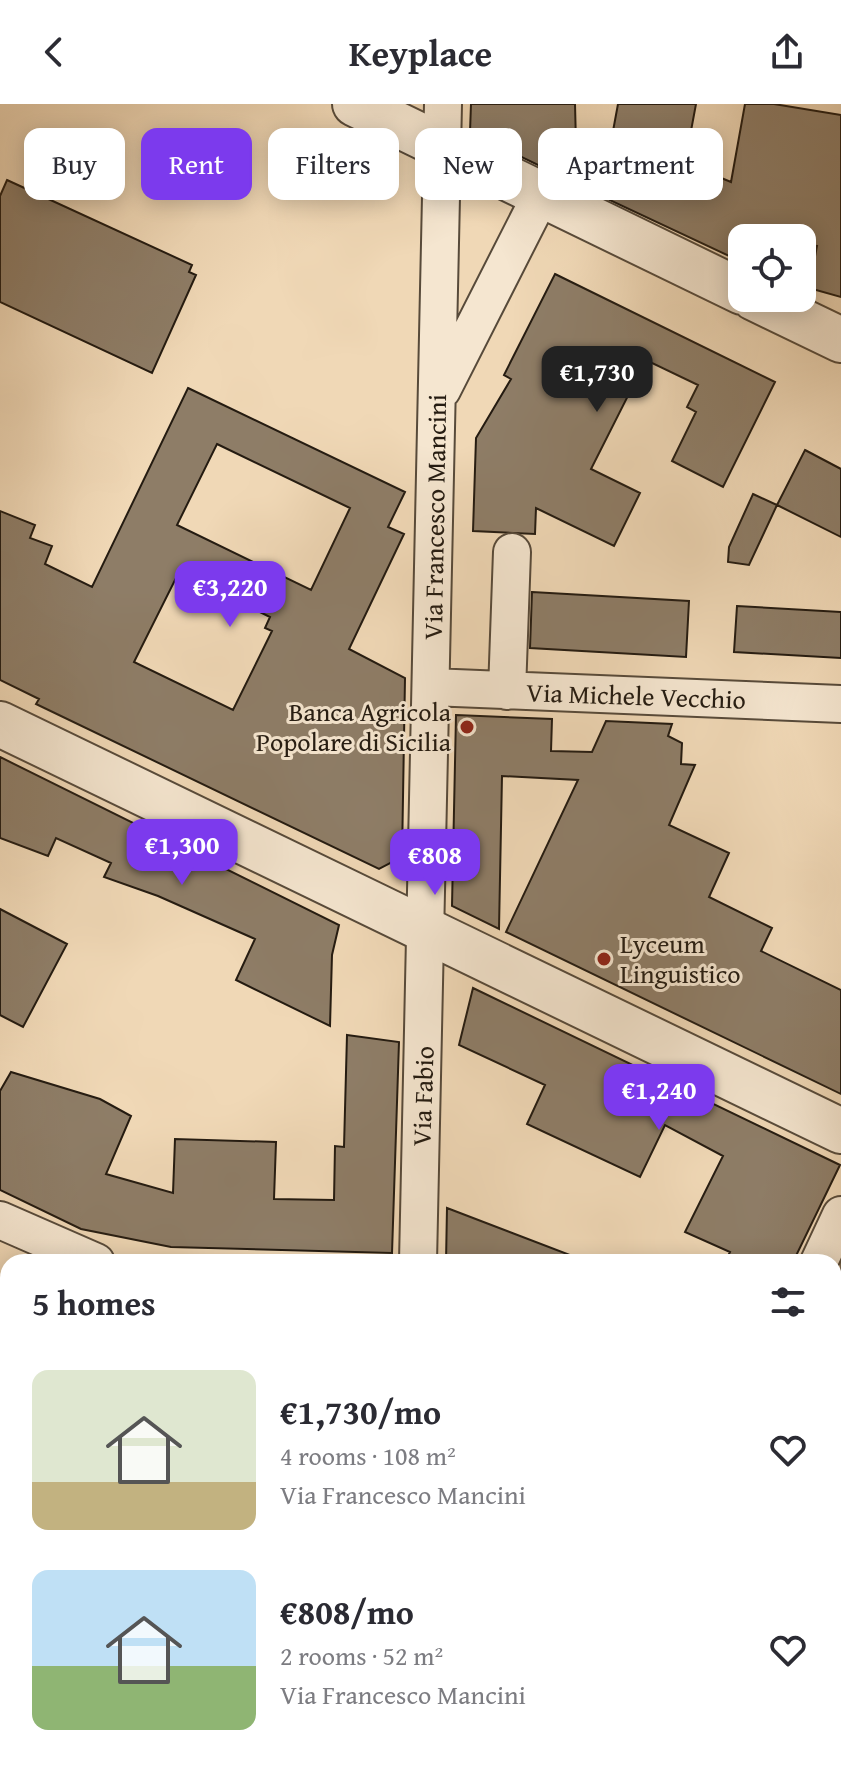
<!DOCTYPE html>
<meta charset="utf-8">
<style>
:root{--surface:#fff;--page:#f2f2f3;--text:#2b2b33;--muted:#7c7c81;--accent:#7c3aed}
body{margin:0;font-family:"Gentium Book Plus",serif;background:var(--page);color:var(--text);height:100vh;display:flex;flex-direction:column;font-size:30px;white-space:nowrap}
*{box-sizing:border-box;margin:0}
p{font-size:26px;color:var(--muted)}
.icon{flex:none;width:44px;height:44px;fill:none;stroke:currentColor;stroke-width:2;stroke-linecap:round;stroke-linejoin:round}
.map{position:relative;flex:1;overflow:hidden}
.side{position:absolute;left:0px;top:1150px;width:842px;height:514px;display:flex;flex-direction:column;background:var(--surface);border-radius:24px 24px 0 0;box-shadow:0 4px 20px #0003}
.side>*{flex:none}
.hud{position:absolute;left:24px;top:24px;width:794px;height:72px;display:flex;gap:16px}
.buttons{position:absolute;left:728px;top:120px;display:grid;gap:16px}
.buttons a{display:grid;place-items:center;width:88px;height:88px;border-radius:16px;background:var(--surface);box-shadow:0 4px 20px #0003;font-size:40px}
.price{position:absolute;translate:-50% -68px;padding:0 18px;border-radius:16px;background:var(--accent);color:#fff;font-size:26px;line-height:52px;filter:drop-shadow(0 2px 4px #0008)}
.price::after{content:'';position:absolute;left:50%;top:48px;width:24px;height:18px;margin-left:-12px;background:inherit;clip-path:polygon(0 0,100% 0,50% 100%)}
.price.active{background:#222;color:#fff}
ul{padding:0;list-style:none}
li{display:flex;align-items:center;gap:24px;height:200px;padding:0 32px}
li span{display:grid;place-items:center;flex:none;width:224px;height:160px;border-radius:16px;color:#555}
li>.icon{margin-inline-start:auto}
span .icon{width:96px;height:96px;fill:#fffc;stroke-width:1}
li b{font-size:34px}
h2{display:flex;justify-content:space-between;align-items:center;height:96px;padding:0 32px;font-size:34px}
.chip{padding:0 28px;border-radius:16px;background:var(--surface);box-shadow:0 4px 20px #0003;font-size:28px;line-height:72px}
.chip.active{background:var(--accent);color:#fff}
header{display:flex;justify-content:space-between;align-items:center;height:104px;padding:0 32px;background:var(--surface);font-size:36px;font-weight:600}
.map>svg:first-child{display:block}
.green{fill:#cdb89a;stroke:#786a56;stroke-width:2}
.building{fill:#8e7d67;stroke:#241b11;stroke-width:2;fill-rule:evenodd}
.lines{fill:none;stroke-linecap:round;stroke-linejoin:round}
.minor-casing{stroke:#574a3a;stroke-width:40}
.tertiary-casing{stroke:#574a3a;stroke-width:48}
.minor{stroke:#f5e6d0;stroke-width:36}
.tertiary{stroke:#f5e6d0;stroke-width:44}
.poi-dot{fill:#8f2418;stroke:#f5e6d0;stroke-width:3}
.labels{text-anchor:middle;stroke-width:6;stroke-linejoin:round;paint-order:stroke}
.street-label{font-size:26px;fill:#241b11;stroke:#f5e6d0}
.poi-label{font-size:26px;fill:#241b11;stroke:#f5e6d0;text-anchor:end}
</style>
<header><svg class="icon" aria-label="back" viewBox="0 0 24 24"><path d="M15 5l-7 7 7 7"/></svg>Keyplace<svg class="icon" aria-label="share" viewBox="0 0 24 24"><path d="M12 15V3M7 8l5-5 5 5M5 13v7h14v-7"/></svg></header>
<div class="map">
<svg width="841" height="1663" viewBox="0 0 841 1663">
<rect width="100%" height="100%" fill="#f0d8b6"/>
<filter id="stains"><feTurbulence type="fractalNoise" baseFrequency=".0025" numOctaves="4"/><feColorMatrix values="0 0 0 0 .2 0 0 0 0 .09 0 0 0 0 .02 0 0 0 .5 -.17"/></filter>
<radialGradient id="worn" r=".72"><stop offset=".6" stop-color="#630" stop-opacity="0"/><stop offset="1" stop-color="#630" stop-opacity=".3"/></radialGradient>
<path class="green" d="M 841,1149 L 841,1433 L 834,1432 L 834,1165 Z"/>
<path class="building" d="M 471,0 L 575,0 L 577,80 L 470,28 Z
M 618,0 L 696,0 L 685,59 L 731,78 L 745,0 L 774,0 L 841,11 L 841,193 L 809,184 L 817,142 L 802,141 L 802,134 L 742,134 L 742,158 L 601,92 Z
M 7,76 L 192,161 L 189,168 L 196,171 L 152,269 L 0,198 L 0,92 Z
M 555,170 L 775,278 L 723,383 L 672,357 L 696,308 L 687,303 L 698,281 L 646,256 L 591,365 L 640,389 L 614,442 L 536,404 L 535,430 L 473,427 L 476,334 L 511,275 L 504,271 Z
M 188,284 L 405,388 L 388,423 L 404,430 L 349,545 L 405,574 L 402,753 L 379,765 L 36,600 L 39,595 L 0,576 L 0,407 L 35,421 L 30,434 L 52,442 L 45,460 L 92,483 ZM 217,340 L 350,404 L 311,486 L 177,421 ZM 179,468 L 270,513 L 265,524 L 272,527 L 233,606 L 134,558 Z
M 805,346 L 841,365 L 841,433 L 777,401 Z
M 753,390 L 777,401 L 749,461 L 728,458 L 729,443 Z
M 532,488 L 689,497 L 686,553 L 530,544 Z
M 737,502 L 841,508 L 841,554 L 734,548 Z
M 456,611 L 552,615 L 551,647 L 592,648 L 606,617 L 672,620 L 668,632 L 682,639 L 681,660 L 695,661 L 669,721 L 729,749 L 709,793 L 772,824 L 761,847 L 841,886 L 841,990 L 506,828 L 578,676 L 502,672 L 499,825 L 452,802 Z
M 0,653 L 339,821 L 332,851 L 330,922 L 236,876 L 255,835 L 158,792 L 104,773 L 111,759 L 56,734 L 48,752 L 0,734 Z
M 0,805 L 67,840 L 23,923 L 0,911 Z
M 473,884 L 840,1061 L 793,1158 L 725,1158 L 730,1148 L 685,1128 L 723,1052 L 665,1021 L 640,1073 L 527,1020 L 545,981 L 459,941 Z
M 347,931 L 399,938 L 392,1149 L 171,1143 L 81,1125 L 0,1086 L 0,987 L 11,968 L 100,995 L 131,1012 L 106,1070 L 173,1089 L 175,1035 L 276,1038 L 274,1095 L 334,1096 L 335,1042 L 344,1043 Z
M 447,1104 L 583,1156 L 582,1158 L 446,1158 Z"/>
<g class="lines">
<g class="minor-casing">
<path id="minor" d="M 442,286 L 541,91
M 431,583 L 841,600
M 507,587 L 512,448
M 0,1116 L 96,1158
M 418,1158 L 443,0
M 819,1158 L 841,1111
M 0,1429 L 8,1429
M 834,1460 L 841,1460
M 668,1656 L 669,1663
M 406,1663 L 406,1656"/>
</g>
<g class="tertiary-casing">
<path id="tertiary" d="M 355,0 L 742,188
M 754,194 L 841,236
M 0,620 L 841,1027"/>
</g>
<use href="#minor" class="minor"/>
<use href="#tertiary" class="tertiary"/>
</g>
<g class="poi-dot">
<circle cx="467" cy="623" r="8"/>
<circle cx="604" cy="855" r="8"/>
</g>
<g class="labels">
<g class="street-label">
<text transform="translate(435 413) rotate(-89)" y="9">Via Francesco Mancini</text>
<text transform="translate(636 592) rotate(2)" y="9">Via Michele Vecchio</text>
<text transform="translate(423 992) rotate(-88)" y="9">Via Fabio</text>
</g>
<g class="poi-label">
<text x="451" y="617">Banca Agricola<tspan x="451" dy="30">Popolare di Sicilia</tspan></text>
<text x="620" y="849" text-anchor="start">Lyceum<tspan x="620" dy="30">Linguistico</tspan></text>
</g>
</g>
<rect width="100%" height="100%" filter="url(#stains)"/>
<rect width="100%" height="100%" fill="url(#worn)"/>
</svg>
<div class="buttons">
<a><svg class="icon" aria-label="locate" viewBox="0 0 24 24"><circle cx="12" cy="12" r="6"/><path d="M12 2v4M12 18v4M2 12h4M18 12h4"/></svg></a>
</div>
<b class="price active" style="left:597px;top:310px">€1,730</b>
<b class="price" style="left:230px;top:525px">€3,220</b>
<b class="price" style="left:182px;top:783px">€1,300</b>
<b class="price" style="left:435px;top:793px">€808</b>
<b class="price" style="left:659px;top:1028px">€1,240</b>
<div class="hud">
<a class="chip">Buy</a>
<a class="chip active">Rent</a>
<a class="chip">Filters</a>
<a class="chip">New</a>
<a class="chip">Apartment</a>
</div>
<section class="side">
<h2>5 homes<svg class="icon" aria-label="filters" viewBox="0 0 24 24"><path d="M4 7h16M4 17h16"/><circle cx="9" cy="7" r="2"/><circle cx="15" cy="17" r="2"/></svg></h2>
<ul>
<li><span style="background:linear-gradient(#dfe7d0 70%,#c2b280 0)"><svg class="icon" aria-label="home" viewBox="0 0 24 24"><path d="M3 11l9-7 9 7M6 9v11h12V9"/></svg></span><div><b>€1,730/mo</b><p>4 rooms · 108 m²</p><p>Via Francesco Mancini</p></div><svg class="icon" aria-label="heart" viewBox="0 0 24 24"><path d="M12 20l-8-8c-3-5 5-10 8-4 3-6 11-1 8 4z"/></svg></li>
<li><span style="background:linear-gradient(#bfe0f5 60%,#8fb573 0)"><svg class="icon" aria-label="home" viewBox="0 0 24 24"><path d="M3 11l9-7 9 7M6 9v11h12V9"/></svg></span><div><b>€808/mo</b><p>2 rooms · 52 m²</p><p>Via Francesco Mancini</p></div><svg class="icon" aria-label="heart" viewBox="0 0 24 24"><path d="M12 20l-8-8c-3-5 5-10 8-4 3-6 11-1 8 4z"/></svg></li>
</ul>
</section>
</div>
